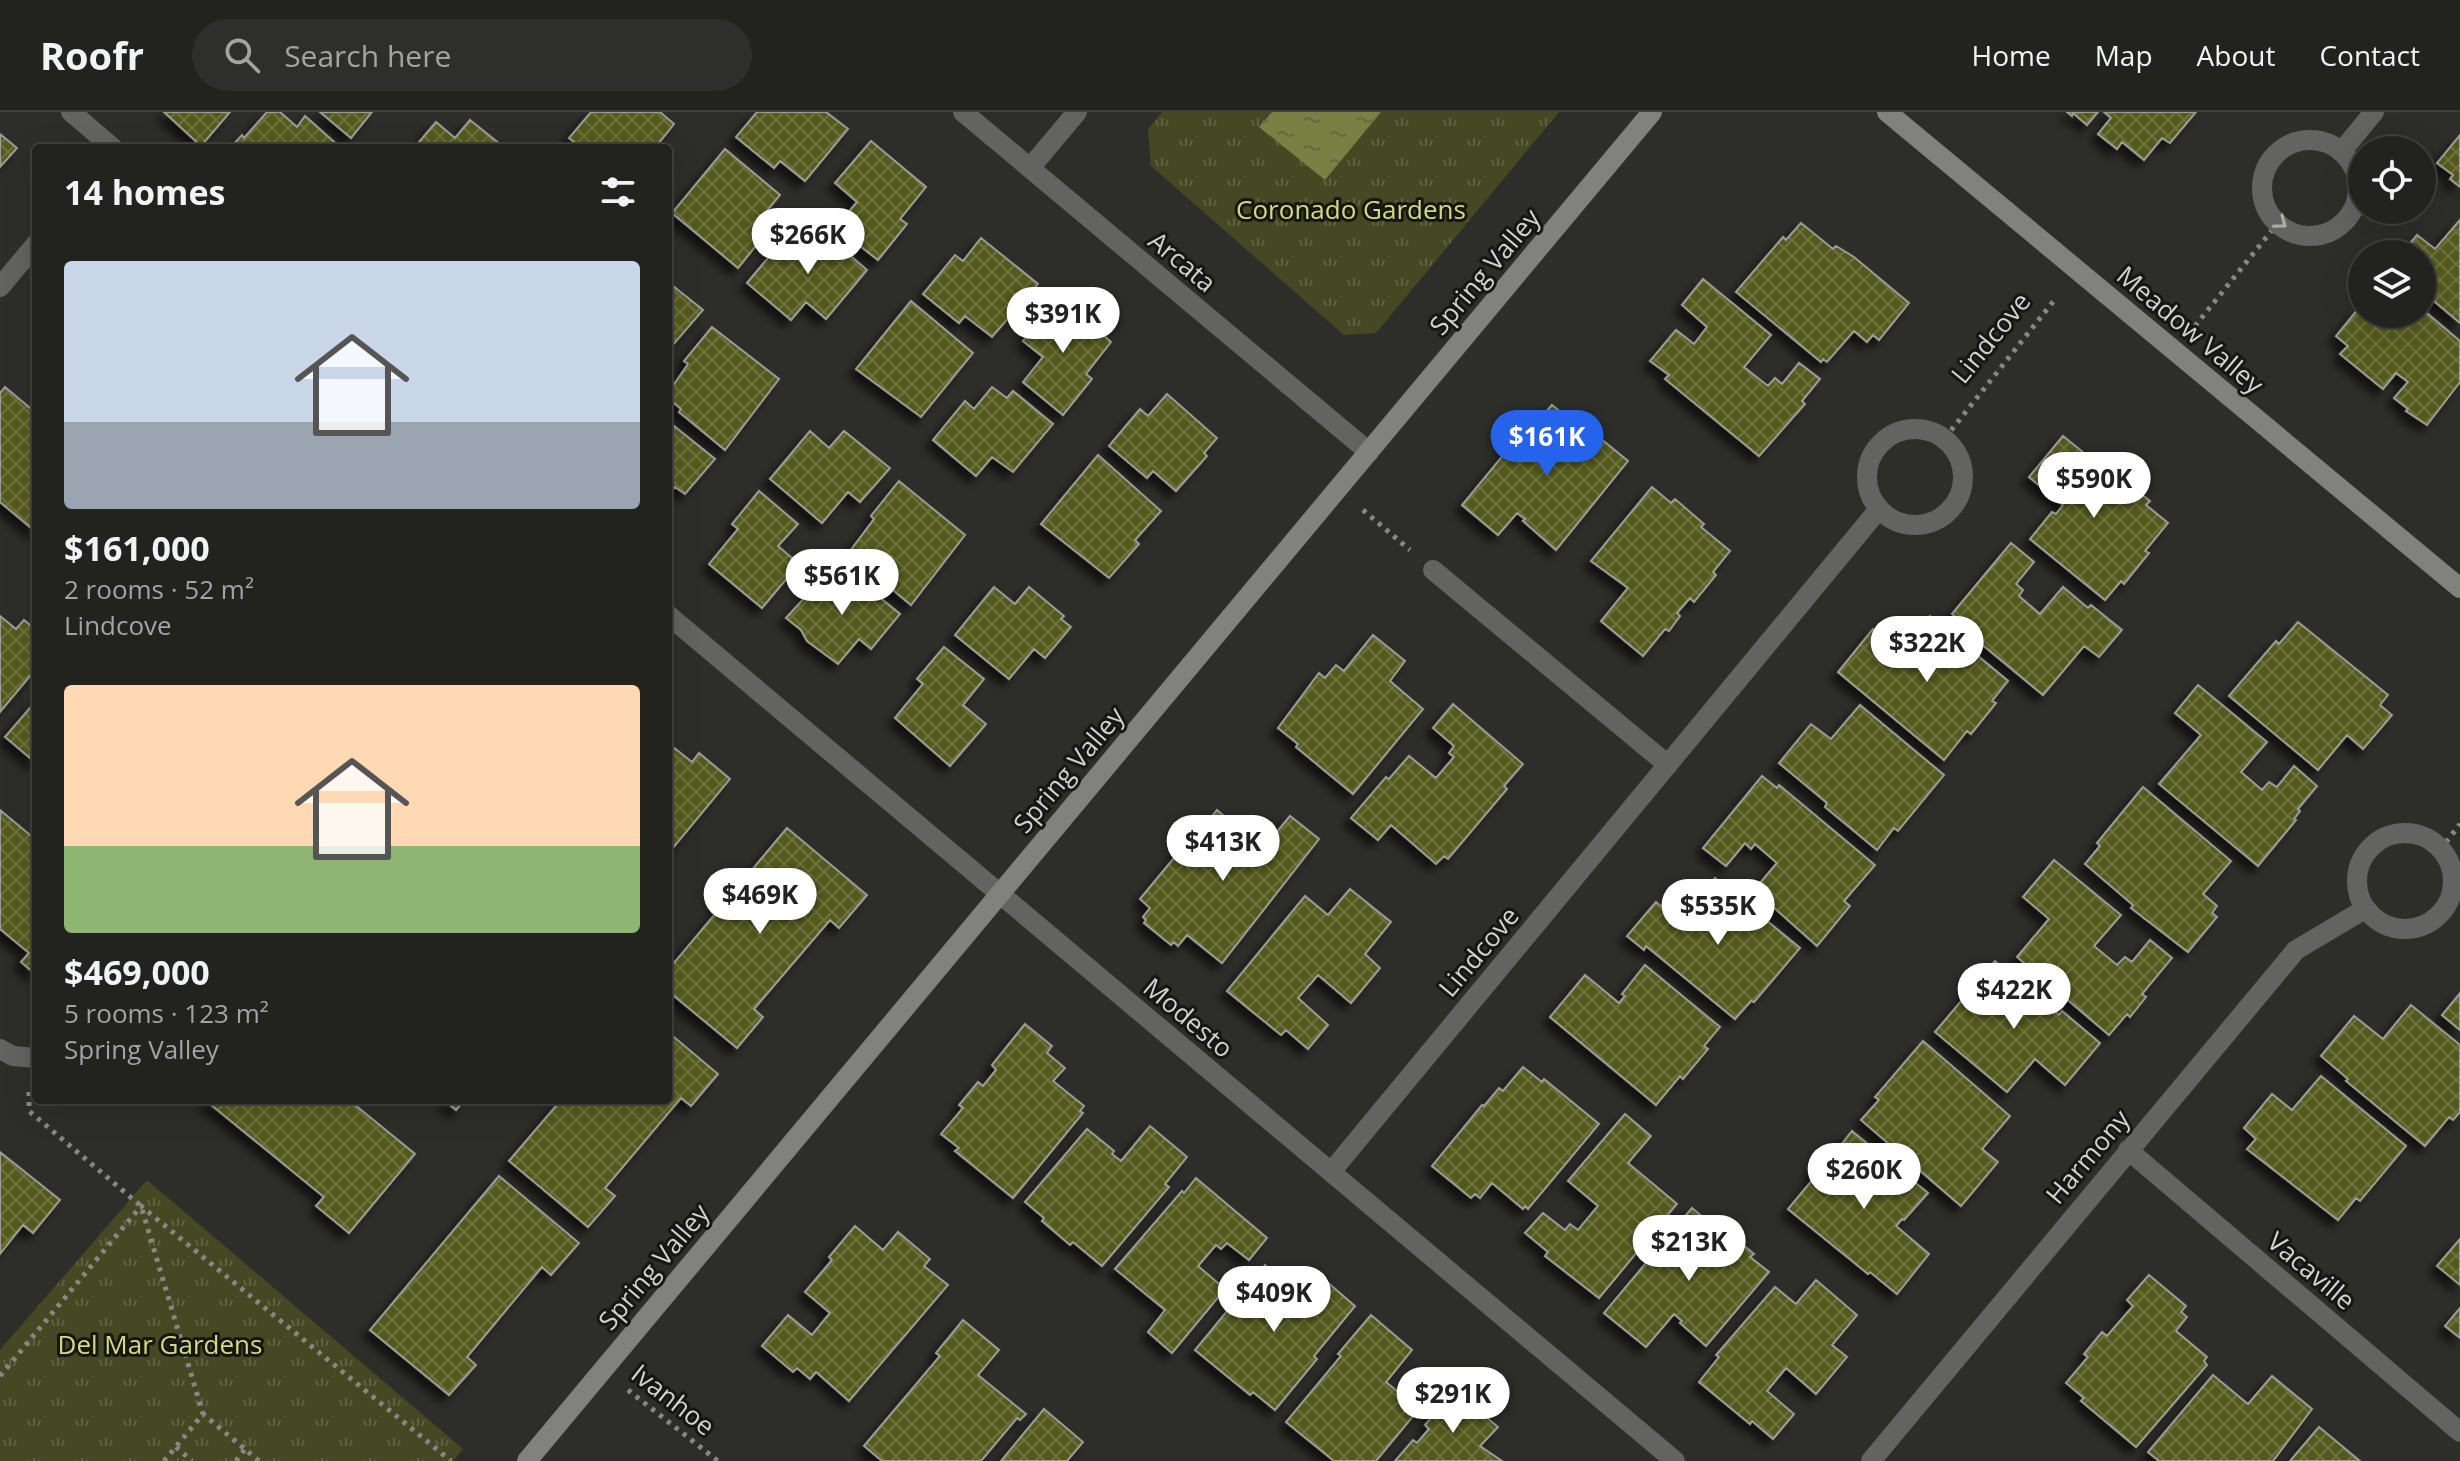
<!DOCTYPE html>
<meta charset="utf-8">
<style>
:root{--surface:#22221f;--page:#2e2f2c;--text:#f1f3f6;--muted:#a2a4a4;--line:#3f3f3d;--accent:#2563eb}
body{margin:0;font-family:"Open Sans",sans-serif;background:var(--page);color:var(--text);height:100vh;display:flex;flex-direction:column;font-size:30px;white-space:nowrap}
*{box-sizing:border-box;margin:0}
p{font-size:26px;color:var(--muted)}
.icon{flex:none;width:44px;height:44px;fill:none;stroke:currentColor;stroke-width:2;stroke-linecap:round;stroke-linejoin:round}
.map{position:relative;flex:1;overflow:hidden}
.drawer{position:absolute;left:32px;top:32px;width:640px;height:960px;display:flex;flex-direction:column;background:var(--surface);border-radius:8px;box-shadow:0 8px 32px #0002,0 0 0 2px var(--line)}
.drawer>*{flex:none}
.controls{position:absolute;left:2348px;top:24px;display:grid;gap:16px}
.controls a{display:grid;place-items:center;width:88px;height:88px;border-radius:50%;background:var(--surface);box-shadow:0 8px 32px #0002,0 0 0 2px var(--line);font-size:40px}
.price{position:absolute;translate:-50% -68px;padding:0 18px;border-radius:28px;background:#fff;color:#222;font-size:26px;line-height:52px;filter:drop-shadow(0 2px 4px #0008)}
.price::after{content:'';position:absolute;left:50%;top:48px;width:24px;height:18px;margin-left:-12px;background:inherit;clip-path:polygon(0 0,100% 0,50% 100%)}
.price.active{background:var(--accent);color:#fff}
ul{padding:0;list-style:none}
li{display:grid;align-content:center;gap:16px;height:424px;padding:0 32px}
li span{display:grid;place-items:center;height:248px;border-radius:8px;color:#555}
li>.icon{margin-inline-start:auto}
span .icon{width:144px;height:144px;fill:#fffc;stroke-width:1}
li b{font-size:34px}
h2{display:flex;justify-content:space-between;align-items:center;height:96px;padding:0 32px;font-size:34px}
header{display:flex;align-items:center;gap:48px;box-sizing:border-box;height:112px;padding:0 40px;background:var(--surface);border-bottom:2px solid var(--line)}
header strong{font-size:38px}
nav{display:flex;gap:44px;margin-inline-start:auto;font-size:28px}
.search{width:560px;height:72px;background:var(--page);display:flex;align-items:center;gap:20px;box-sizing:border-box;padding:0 28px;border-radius:44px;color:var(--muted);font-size:30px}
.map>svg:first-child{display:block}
.grass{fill:url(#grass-tufts)}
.water{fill:url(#water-ripples)}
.building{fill:url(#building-cross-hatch);stroke:#9b9c96;stroke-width:2;filter:url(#shadow)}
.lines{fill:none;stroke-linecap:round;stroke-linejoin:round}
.path{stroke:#878884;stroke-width:5;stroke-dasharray:4 6;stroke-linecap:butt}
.street{stroke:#636361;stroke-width:20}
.secondary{stroke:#81817d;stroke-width:20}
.oneway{stroke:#ababa8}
.labels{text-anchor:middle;stroke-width:6;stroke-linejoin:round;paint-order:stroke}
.park-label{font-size:26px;fill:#d3db82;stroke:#161614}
.street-label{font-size:26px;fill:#d2d2cf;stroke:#161614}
</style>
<header>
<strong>Roofr</strong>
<div class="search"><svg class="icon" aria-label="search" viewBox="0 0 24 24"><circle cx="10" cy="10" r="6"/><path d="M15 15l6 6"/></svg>Search here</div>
<nav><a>Home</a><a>Map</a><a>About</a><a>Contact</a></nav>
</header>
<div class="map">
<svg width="2460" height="1349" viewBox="0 0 2460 1349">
<defs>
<pattern id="grass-tufts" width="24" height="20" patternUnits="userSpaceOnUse" patternTransform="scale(2)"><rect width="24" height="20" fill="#444823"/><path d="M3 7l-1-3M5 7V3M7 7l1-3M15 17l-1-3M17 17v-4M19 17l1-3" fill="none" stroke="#5e6242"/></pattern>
<pattern id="water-ripples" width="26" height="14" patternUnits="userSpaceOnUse" patternTransform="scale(2)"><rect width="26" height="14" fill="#7a8044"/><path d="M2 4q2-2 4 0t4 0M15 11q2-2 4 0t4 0" fill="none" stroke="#656942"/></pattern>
<pattern id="building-cross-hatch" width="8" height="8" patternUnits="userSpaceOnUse" patternTransform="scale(2)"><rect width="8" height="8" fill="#555a1d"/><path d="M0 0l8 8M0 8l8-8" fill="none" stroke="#6d713d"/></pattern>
<filter id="shadow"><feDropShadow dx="-7" dy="7" stdDeviation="4" flood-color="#0009"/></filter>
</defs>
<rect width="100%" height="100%" fill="#2d2e29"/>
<path class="grass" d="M 1162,0 L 1559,0 L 1376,221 L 1344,223 L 1151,54 L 1148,17 Z
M 147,1068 L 463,1337 L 453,1349 L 0,1349 L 0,1238 Z"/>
<path class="water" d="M 1272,0 L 1381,0 L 1325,68 L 1259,15 Z"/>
<path class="building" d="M 164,0 L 230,0 L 201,34 Z
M 267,0 L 280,0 L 297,15 L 305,4 L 341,36 L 230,36 L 242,23 L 244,26 Z
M 320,0 L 372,0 L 351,26 Z
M 591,0 L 660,0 L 674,12 L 655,36 L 582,36 L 569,26 Z
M 757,0 L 826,0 L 848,17 L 805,69 L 780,49 L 774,56 L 736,25 Z
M 2067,0 L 2098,0 L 2087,13 L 2073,1 L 2072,4 Z
M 2104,0 L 2196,0 L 2170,31 L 2162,26 L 2144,48 L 2122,30 L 2117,37 L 2098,22 L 2111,6 Z
M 470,8 L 505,36 L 414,36 L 436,10 L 455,26 Z
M 0,22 L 17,36 L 0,55 Z
M 2460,23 L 2460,75 L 2450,67 L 2453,63 L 2437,51 Z
M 871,29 L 926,75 L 900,107 L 907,112 L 878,148 L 836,115 L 857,90 L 835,71 Z
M 725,37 L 780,83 L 753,116 L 763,125 L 738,156 L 672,101 Z
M 2460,108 L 2460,211 L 2422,179 L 2422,142 L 2401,142 L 2417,123 L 2435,137 Z
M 1801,111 L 1833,137 L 1836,134 L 1854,145 L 1909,191 L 1879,228 L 1873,223 L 1867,230 L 1854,219 L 1827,250 L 1823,247 L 1821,250 L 1736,180 L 1783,125 L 1786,128 Z
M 815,113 L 867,158 L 826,207 L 806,190 L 791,208 L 747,171 L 778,134 L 789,143 Z
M 981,126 L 1038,172 L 992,225 L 965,204 L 959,211 L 923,182 L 955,143 L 963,149 Z
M 1703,167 L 1771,223 L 1744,255 L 1768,274 L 1775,266 L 1782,272 L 1799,251 L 1820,267 L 1802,289 L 1805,292 L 1759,344 L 1665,267 L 1669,263 L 1650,249 L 1676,218 L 1694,232 L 1707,215 L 1682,193 Z
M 668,170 L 703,198 L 672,234 L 668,231 Z
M 1059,184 L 1111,230 L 1086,262 L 1092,267 L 1063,303 L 1023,270 L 1043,245 L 1023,229 Z
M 911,189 L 973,241 L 921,305 L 856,257 Z
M 2358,197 L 2372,208 L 2377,202 L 2422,202 L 2422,197 L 2460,229 L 2460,270 L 2427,313 L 2406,299 L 2408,297 L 2394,286 L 2408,270 L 2396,261 L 2383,277 L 2340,242 L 2348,234 L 2336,224 Z
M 712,215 L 779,267 L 725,338 L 679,300 L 681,297 L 668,286 L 668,281 L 688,252 L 684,249 Z
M 5,275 L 36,301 L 36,420 L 0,390 L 0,281 Z
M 992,275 L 1007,286 L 1013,279 L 1053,312 L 1013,360 L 992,345 L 976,364 L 933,328 L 965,289 L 974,297 Z
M 1167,282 L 1217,326 L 1204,341 L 1207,344 L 1176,379 L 1153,359 L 1147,366 L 1109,334 L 1140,297 L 1148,304 Z
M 1552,293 L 1571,308 L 1573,304 L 1628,349 L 1556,438 L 1523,409 L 1525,407 L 1517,401 L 1498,423 L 1462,393 L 1528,313 L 1532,316 Z
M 674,314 L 715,347 L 685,382 L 675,375 L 668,383 L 668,321 Z
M 810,319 L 829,336 L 844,319 L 890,356 L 860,390 L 848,380 L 822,411 L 770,367 Z
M 2063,324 L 2121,371 L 2124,368 L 2150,389 L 2146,393 L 2168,411 L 2145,439 L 2149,441 L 2124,472 L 2121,469 L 2105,488 L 2030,427 L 2052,400 L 2056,402 L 2063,393 L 2029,365 Z
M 1098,343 L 1161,399 L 1135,428 L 1139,432 L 1109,466 L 1041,412 Z
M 899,369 L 965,423 L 911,493 L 865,455 L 867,452 L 850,439 L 874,407 L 871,404 Z
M 1652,375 L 1671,391 L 1675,387 L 1704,412 L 1701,415 L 1730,439 L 1713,460 L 1716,463 L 1694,490 L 1690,486 L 1677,501 L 1680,504 L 1669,519 L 1665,517 L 1643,544 L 1601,509 L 1628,476 L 1591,449 Z
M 759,379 L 798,412 L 778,434 L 799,452 L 762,496 L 709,452 L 738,417 L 732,412 Z
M 2011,431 L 2034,450 L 2016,472 L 2023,478 L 2019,484 L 2040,502 L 2063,475 L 2088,496 L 2091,493 L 2122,518 L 2099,545 L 2084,534 L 2043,583 L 1973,525 L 1975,522 L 1952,502 Z
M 830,458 L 855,478 L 862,471 L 900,502 L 871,537 L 859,527 L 838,552 L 807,529 L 801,518 L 786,506 Z
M 994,475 L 1015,492 L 1029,475 L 1064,504 L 1061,507 L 1071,515 L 1045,546 L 1034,537 L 1009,567 L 955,523 Z
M 0,504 L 16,517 L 24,508 L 36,518 L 36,557 L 0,600 Z
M 1930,504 L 2008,569 L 1992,589 L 1996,591 L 1971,622 L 1967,619 L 1944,648 L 1838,560 L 1873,517 L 1901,540 Z
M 2298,510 L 2388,583 L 2380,593 L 2392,603 L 2363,637 L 2347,623 L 2318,658 L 2229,584 L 2276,529 L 2279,532 Z
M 1373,523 L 1405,549 L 1390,569 L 1423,597 L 1353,682 L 1296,635 L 1298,632 L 1278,616 L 1319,561 L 1325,566 L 1336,553 L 1344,559 Z
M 944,535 L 984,567 L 963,593 L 986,612 L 950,654 L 895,606 L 923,572 L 917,567 Z
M 2198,573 L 2267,630 L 2241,660 L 2262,678 L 2269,670 L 2277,675 L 2294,654 L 2317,674 L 2298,697 L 2300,699 L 2294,707 L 2296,708 L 2258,754 L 2159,672 L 2201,623 L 2175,601 Z
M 36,589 L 36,651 L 5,625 Z
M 1453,592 L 1523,652 L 1504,674 L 1507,677 L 1448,747 L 1444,744 L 1436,752 L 1391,713 L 1378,728 L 1351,706 L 1386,665 L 1389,667 L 1409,644 L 1436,666 L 1454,645 L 1449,641 L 1454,634 L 1433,616 Z
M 1860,593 L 1944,663 L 1898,719 L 1894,716 L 1877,738 L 1825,695 L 1827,691 L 1779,651 L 1811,612 L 1831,627 Z
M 668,631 L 692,650 L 699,641 L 730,667 L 668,742 Z
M 1762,664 L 1777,676 L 1779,673 L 1875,753 L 1844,789 L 1850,794 L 1817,834 L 1754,778 L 1777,751 L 1755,732 L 1751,737 L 1745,731 L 1726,754 L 1703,736 Z
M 2143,675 L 2231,749 L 2203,782 L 2217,794 L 2212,801 L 2217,805 L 2188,840 L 2131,796 L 2133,793 L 2085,752 L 2100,734 L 2097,731 Z
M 0,698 L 36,728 L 36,863 L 21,850 L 29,841 L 0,817 Z
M 1217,698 L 1238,716 L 1241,712 L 1266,733 L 1290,704 L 1319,727 L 1222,851 L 1187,823 L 1178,834 L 1174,830 L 1171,833 L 1144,811 L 1146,808 L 1143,805 L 1150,796 L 1140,787 L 1193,723 L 1196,724 Z
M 787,716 L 867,783 L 839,816 L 830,808 L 754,897 L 763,905 L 737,936 L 668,879 L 668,858 Z
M 2054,748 L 2121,803 L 2094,834 L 2117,853 L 2125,845 L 2132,850 L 2150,828 L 2172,846 L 2142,882 L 2146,885 L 2130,905 L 2127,902 L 2109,923 L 2017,845 L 2049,807 L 2023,785 Z
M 1715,766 L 1800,836 L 1754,890 L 1751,889 L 1735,907 L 1646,834 L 1644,838 L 1627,824 L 1656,790 L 1679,809 Z
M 1350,777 L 1391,810 L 1365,842 L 1380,856 L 1351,891 L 1318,863 L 1298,886 L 1328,913 L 1308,937 L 1286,918 L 1281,923 L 1227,879 L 1305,784 L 1328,803 Z
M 1995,849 L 2059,903 L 2062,899 L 2100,931 L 2065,973 L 2035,947 L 2007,980 L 1935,920 Z
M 1645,853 L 1720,915 L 1704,934 L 1708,937 L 1683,967 L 1680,964 L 1656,993 L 1550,905 L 1585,863 L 1619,891 L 1625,884 L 1622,882 Z
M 2460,881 L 2460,918 L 2442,903 Z
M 2411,893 L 2460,933 L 2460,1000 L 2453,1008 L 2449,1005 L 2425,1034 L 2346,969 L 2348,967 L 2321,944 L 2354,904 L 2383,927 Z
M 1025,912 L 1052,934 L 1047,941 L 1065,956 L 1053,969 L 1084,994 L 1080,999 L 1083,1001 L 1013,1086 L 955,1039 L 959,1036 L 941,1022 L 963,996 L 959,993 L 978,970 L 983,974 L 996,958 L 992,953 Z
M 668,920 L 718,962 L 691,994 L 681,986 L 605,1076 L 615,1084 L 588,1115 L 509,1049 L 561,988 L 668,988 Z
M 1923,929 L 2010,1004 L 1982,1037 L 1998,1050 L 1961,1094 L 1861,1008 L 1879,988 L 1875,985 Z
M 1523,955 L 1542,970 L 1544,967 L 1599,1012 L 1528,1097 L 1525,1094 L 1523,1097 L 1492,1071 L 1480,1086 L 1475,1082 L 1471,1086 L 1432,1054 L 1482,993 L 1484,994 L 1499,976 L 1503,979 Z
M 2321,964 L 2406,1034 L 2360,1089 L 2356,1086 L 2338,1108 L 2247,1037 L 2256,1027 L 2244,1016 L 2272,982 L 2292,998 Z
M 205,988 L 349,988 L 415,1042 L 349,1121 L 316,1094 L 324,1085 Z
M 444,988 L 465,988 L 456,998 Z
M 1625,1002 L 1651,1024 L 1628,1051 L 1677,1092 L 1599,1186 L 1545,1144 L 1548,1140 L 1525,1121 L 1543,1101 L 1565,1118 L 1570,1112 L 1578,1118 L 1598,1094 L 1568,1069 Z
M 1150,1014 L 1187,1045 L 1165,1072 L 1169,1075 L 1102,1154 L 1073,1130 L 1070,1133 L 1042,1109 L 1044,1106 L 1025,1090 L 1087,1017 L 1114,1039 L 1112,1042 L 1121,1049 Z
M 1852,1019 L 1928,1081 L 1904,1108 L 1902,1107 L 1896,1114 L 1929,1142 L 1897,1182 L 1870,1160 L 1868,1162 L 1788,1097 L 1814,1066 L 1811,1063 L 1834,1035 L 1837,1038 Z
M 0,1040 L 60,1088 L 33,1121 L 23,1113 L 0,1142 Z
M 499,1064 L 579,1131 L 551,1163 L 542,1155 L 467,1245 L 476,1253 L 449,1283 L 370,1218 Z
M 1196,1066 L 1267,1126 L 1249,1148 L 1227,1131 L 1221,1137 L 1216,1133 L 1198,1154 L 1225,1177 L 1172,1241 L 1148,1220 L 1165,1198 L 1115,1157 L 1182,1079 L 1184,1081 Z
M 1692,1096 L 1720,1119 L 1723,1116 L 1754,1142 L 1750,1145 L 1769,1160 L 1706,1234 L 1680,1211 L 1682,1209 L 1674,1202 L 1646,1235 L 1604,1201 Z
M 855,1114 L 883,1138 L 898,1120 L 930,1147 L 924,1154 L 948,1173 L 849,1289 L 816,1260 L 810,1267 L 797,1256 L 793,1260 L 762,1234 L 788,1203 L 812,1223 L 830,1201 L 805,1180 L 832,1148 L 829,1145 Z
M 2460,1127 L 2460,1173 L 2437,1154 Z
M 1265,1153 L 1276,1163 L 1278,1160 L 1300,1181 L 1303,1181 L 1319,1163 L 1355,1194 L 1314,1244 L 1317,1247 L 1275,1298 L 1253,1280 L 1250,1283 L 1195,1238 Z
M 2149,1163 L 2186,1194 L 2181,1200 L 2187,1205 L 2176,1219 L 2207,1245 L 2204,1249 L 2207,1253 L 2136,1335 L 2081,1289 L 2084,1286 L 2066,1271 L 2088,1245 L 2084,1242 L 2102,1220 L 2107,1224 L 2133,1194 L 2127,1188 Z
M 1816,1168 L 1857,1203 L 1832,1233 L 1847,1245 L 1816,1282 L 1786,1256 L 1767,1279 L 1794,1302 L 1773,1327 L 1752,1309 L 1750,1312 L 1699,1270 L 1719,1245 L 1716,1243 L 1775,1175 L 1796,1192 Z
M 2460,1196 L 2460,1226 L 2445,1214 Z
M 1371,1203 L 1412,1238 L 1386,1270 L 1419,1297 L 1376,1349 L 1334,1349 L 1286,1310 L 1341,1244 L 1338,1242 Z
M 963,1208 L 999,1238 L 978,1263 L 1026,1302 L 1020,1308 L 1017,1306 L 981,1349 L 882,1349 L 864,1334 L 940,1244 L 936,1241 Z
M 2213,1263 L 2248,1292 L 2272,1264 L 2312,1297 L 2273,1349 L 2159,1349 L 2148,1340 Z
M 1454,1278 L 1498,1315 L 1480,1334 L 1502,1349 L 1395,1349 L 1413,1328 L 1417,1331 L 1429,1317 L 1425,1313 Z
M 1044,1297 L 1083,1330 L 1067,1349 L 1001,1349 Z
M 2319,1315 L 2360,1349 L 2290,1349 Z"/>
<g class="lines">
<path class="path" d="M 2195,214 L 2277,112
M 1945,326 L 2056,186
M 1363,398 L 1410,438
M 2440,738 L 2460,712
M 29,980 L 29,999 L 141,1094 L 203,1302
M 0,1264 L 141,1094 L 451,1349
M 628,1278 L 718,1349
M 176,1335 L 192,1349
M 164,1349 L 203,1302 L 259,1349
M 236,1349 L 245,1337"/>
<path class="street" d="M 71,0 L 113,36
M 963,0 L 1369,340
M2262 76a48 48 0 1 1 96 0a48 48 0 1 1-96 0Z
M 2342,39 L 2374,0
M 1030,56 L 1077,0
M 0,175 L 36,132
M1867 365a48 48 0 1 1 96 0a48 48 0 1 1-96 0Z
M 1433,458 L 1668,653
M 668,503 L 1675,1349
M2357 769a48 48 0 1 1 96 0a48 48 0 1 1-96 0Z
M 0,937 L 13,944 L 36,946
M 2128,1038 L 2460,1320
M 1331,1060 L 1879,397
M 1871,1349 L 2296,838 L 2365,797"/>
<path class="secondary" d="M 1887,0 L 2460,476
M 527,1349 L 1652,0"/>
</g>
<defs><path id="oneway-chevron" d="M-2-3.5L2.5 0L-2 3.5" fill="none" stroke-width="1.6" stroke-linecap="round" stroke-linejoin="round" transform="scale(2)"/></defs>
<use class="oneway" href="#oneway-chevron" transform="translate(2281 111) rotate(37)"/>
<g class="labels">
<g class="park-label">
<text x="1351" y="107">Coronado Gardens</text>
<text x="160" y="1242">Del Mar Gardens</text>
</g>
<g class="street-label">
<text transform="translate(1182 150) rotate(40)" y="9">Arcata</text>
<text transform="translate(1485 160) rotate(-50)" y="9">Spring Valley</text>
<text transform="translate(2190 218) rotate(40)" y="9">Meadow Valley</text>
<text transform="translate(1991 226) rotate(-51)" y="9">Lindcove</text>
<text transform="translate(1069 658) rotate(-50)" y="9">Spring Valley</text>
<text transform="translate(1479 840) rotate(-50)" y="9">Lindcove</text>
<text transform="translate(1188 906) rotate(40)" y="9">Modesto</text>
<text transform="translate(2088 1045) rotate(-50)" y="9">Harmony</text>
<text transform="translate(654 1155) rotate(-50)" y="9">Spring Valley</text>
<text transform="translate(2311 1159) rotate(40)" y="9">Vacaville</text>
<text transform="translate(673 1288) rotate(38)" y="9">Ivanhoe</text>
</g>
</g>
</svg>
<div class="controls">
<a><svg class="icon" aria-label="locate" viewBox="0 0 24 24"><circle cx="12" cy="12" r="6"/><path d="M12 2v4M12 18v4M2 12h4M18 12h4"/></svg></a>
<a><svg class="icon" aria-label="layers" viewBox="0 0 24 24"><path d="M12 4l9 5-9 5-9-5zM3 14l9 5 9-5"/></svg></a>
</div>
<b class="price" style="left:808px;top:164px">$266K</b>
<b class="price" style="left:1063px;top:243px">$391K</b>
<b class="price active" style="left:1547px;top:366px">$161K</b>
<b class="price" style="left:2094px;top:408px">$590K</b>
<b class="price" style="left:842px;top:505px">$561K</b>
<b class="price" style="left:1927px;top:572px">$322K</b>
<b class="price" style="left:1223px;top:771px">$413K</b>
<b class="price" style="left:760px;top:824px">$469K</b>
<b class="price" style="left:1718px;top:835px">$535K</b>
<b class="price" style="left:2014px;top:919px">$422K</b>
<b class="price" style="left:1864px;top:1099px">$260K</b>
<b class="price" style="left:1689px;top:1171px">$213K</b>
<b class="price" style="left:1274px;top:1222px">$409K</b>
<b class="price" style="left:1453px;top:1323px">$291K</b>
<section class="drawer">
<h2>14 homes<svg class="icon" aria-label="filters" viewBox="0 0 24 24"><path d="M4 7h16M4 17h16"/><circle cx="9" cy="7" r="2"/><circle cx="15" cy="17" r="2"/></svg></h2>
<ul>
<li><span style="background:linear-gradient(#c9d6e8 65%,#9aa5b1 0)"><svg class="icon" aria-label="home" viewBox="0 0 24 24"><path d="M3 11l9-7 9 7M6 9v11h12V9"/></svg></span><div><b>$161,000</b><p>2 rooms · 52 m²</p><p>Lindcove</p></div></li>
<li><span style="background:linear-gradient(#ffd9b3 65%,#8fb573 0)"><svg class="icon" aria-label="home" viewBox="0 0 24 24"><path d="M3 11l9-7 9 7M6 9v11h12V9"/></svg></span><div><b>$469,000</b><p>5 rooms · 123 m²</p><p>Spring Valley</p></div></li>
</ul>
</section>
</div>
